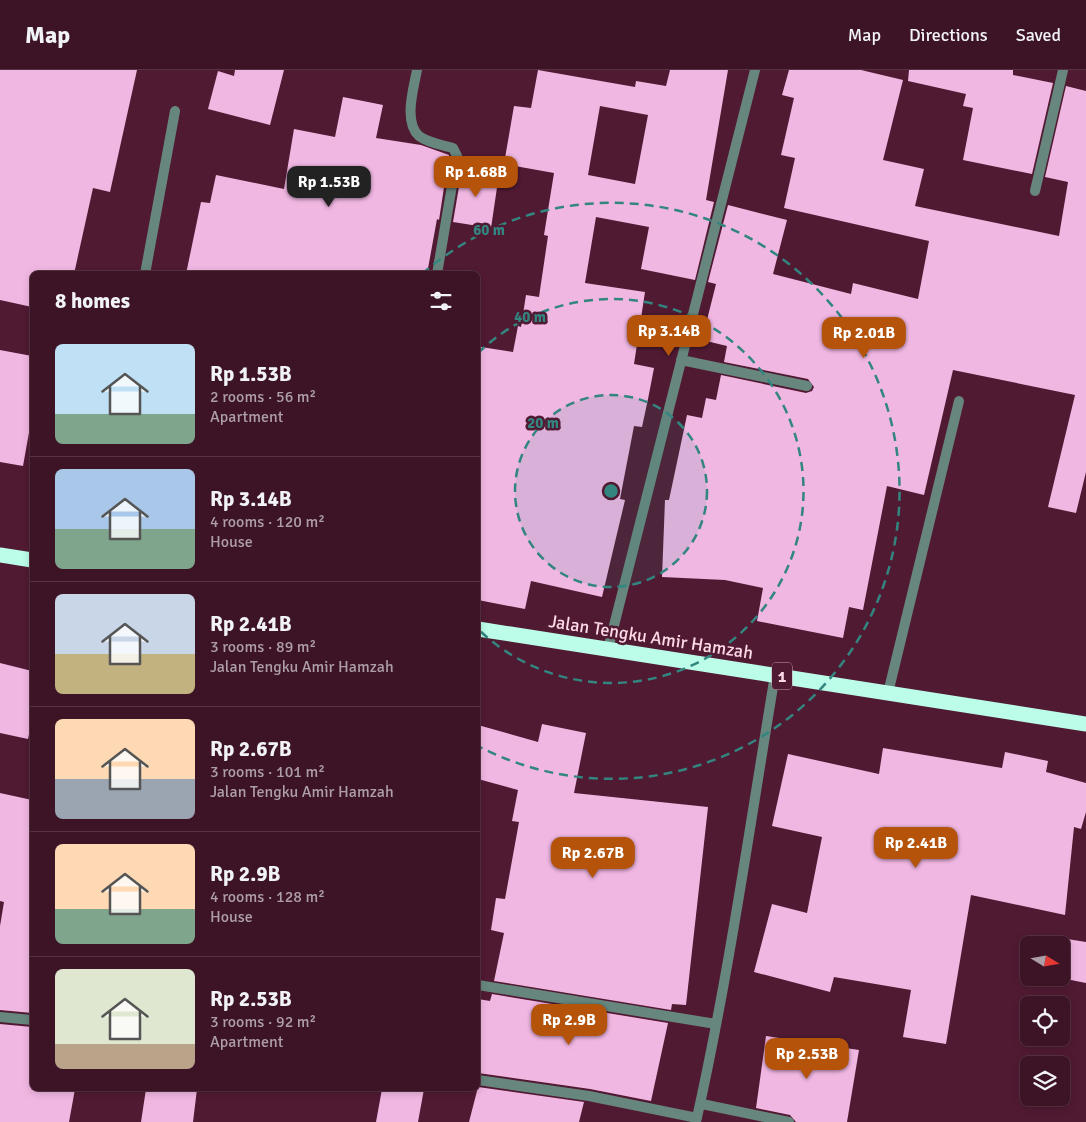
<!DOCTYPE html>
<meta charset="utf-8">
<style>
:root{--surface:#3d1426;--page:#441d2e;--text:#f1f3f6;--muted:#ad9ea7;--line:#563343;--accent:#b45309}
body{margin:0;font-family:Signika,sans-serif;background:var(--page);color:var(--text);height:100vh;display:flex;flex-direction:column;font-size:19px;white-space:nowrap}
*{box-sizing:border-box;margin:0}
p{font-size:16px;color:var(--muted)}
.icon{flex:none;width:28px;height:28px;fill:none;stroke:currentColor;stroke-width:2;stroke-linecap:round;stroke-linejoin:round}
.map{position:relative;flex:1;overflow:hidden}
.details{position:absolute;left:30px;top:201px;width:450px;height:820px;display:flex;flex-direction:column;background:var(--surface);border-radius:8px;box-shadow:0 2px 8px #0003,0 0 0 1px var(--line)}
.details>*{flex:none}
.needle{width:32px;rotate:101deg}
.buttons{position:absolute;left:1020px;top:866px;display:grid;gap:10px}
.buttons a{display:grid;place-items:center;width:50px;height:50px;border-radius:8px;background:var(--surface);box-shadow:0 2px 8px #0003,0 0 0 1px var(--line);font-size:25px}
.price{position:absolute;translate:-50% -42px;padding:0 11px;border-radius:10px;background:var(--accent);color:#fff;font-size:16px;line-height:32px;filter:drop-shadow(0 1px 2px #0008)}
.price::after{content:'';position:absolute;left:50%;top:30px;width:15px;height:11px;margin-left:-8px;background:inherit;clip-path:polygon(0 0,100% 0,50% 100%)}
.price.selected{background:#222;color:#fff}
ul{padding:0;list-style:none}
li{display:flex;align-items:center;gap:15px;height:125px;padding:0 25px}
li+li{border-top:1px solid var(--line)}
li span{display:grid;place-items:center;flex:none;width:140px;height:100px;border-radius:8px;color:#555}
li>.icon{margin-inline-start:auto}
span .icon{width:60px;height:60px;fill:#fffc;stroke-width:1}
li b{font-size:21px}
h2{display:flex;justify-content:space-between;align-items:center;height:60px;padding:0 25px;font-size:21px}
header{display:flex;align-items:center;gap:30px;box-sizing:border-box;height:70px;padding:0 25px;background:var(--surface);border-bottom:1px solid var(--line)}
header strong{font-size:24px}
nav{display:flex;gap:28px;margin-inline-start:auto;font-size:18px}
.map>svg:first-child{display:block}
.building{fill:#f1b7e3;fill-rule:evenodd}
.lines{fill:none;stroke-linecap:round;stroke-linejoin:round}
.lane{stroke:#67877e;stroke-width:10}
.street{stroke:#67877e;stroke-width:10}
.highway{stroke:#bcfdea;stroke-width:15}
.ring{fill:none;stroke:#338580;stroke-width:2.5;stroke-dasharray:9 6}
.labels{text-anchor:middle;stroke-width:5;stroke-linejoin:round;paint-order:stroke}
.shield{fill:#511a33;stroke:#caa0b0;stroke-width:1}
.shield-label{font-size:16px;font-weight:bold;fill:#fed9e6}
.street-label{font-size:18px;fill:#fed9e6;stroke:#511a33}
.centre{fill:#338580;stroke:#511a33;stroke-width:2.5}
.ring-label{font-size:15px;text-anchor:middle;font-weight:bold;fill:#338580;stroke:#511a33;stroke-width:5;stroke-linejoin:round;paint-order:stroke}
</style>
<header>
<strong>Map</strong>
<nav><a>Map</a><a>Directions</a><a>Saved</a></nav>
</header>
<div class="map">
<svg width="1086" height="1052" viewBox="0 0 1086 1052">
<rect width="100%" height="100%" fill="#511a33"/>
<path class="building" d="M 0,0 L 137,0 L 110,122 L 93,118 L 74,204 L 32,204 L 32,237 L 0,230 Z
M 235,0 L 284,0 L 270,55 L 208,39 L 218,1 L 234,6 Z
M 538,0 L 635,17 L 636,11 L 666,16 L 670,0 L 728,0 L 706,130 L 714,132 L 695,210 L 641,199 L 649,157 L 596,147 L 585,213 L 645,222 L 634,294 L 654,298 L 648,329 L 642,357 L 634,356 L 620,429 L 625,430 L 602,527 L 531,511 L 525,539 L 478,530 L 478,298 L 481,277 L 513,282 L 518,256 L 521,257 L 526,225 L 539,227 L 548,166 L 544,165 L 554,103 L 504,94 L 514,36 L 531,38 ZM 600,36 L 648,45 L 635,114 L 588,105 Z
M 789,0 L 861,0 L 903,10 L 883,90 L 924,99 L 915,136 L 1059,166 L 1068,112 L 1045,107 L 1066,16 L 1086,21 L 1086,402 L 1076,443 L 1048,437 L 1075,325 L 953,300 L 924,425 L 887,416 L 863,540 L 849,537 L 843,568 L 757,551 L 763,518 L 725,510 L 662,507 L 665,430 L 669,430 L 687,345 L 702,348 L 706,328 L 716,330 L 721,305 L 806,323 L 812,321 L 814,317 L 808,309 L 724,292 L 727,276 L 702,270 L 716,214 L 708,212 L 728,135 L 787,150 L 773,204 L 851,224 L 853,213 L 918,229 L 929,171 L 784,138 L 795,88 L 781,85 L 794,28 L 782,25 Z
M 909,0 L 1013,0 L 1013,5 L 1053,13 L 1032,104 L 963,90 L 973,38 L 963,36 L 966,24 L 908,11 Z
M 343,27 L 383,35 L 376,68 L 421,75 L 449,85 L 439,150 L 437,149 L 427,204 L 186,204 L 201,132 L 210,133 L 216,105 L 284,119 L 294,59 L 335,67 Z
M 462,99 L 499,104 L 491,158 L 453,152 Z
M 0,280 L 32,286 L 32,346 L 23,396 L 0,392 Z
M 0,593 L 32,601 L 32,650 L 28,669 L 0,663 Z
M 542,654 L 586,663 L 574,723 L 708,737 L 686,935 L 672,934 L 671,940 L 494,911 L 504,863 L 491,860 L 496,828 L 505,829 L 519,752 L 512,751 L 518,720 L 478,709 L 478,655 L 538,672 Z
M 883,678 L 1002,698 L 1005,682 L 1048,691 L 1046,702 L 1086,713 L 1086,742 L 1081,759 L 1074,757 L 1065,845 L 971,825 L 946,974 L 903,967 L 911,920 L 834,907 L 830,922 L 754,902 L 772,834 L 807,843 L 822,767 L 772,756 L 788,684 L 879,704 Z
M 0,723 L 32,730 L 32,943 L 0,940 L 0,856 L 4,832 L 0,831 Z
M 1061,868 L 1086,872 L 1086,913 L 1061,908 Z
M 492,924 L 668,953 L 651,1031 L 590,1019 L 478,1003 L 478,929 L 490,931 Z
M 0,954 L 32,957 L 32,1019 L 75,1019 L 69,1052 L 0,1052 Z
M 766,966 L 859,980 L 847,1052 L 796,1052 L 790,1045 L 756,1038 Z
M 478,1017 L 584,1032 L 579,1052 L 469,1052 Z
M 146,1019 L 197,1019 L 193,1052 L 141,1052 Z
M 382,1019 L 424,1019 L 418,1052 L 376,1052 Z"/>
<g class="lines">
<path class="lane" d="M 145,204 L 175,41
M 888,623 L 959,331"/>
<path class="street" d="M 417,0 C 414,17 403,52 419,66 C 428,73 443,75 453,78 L 457,86 L 437,204
M 1035,121 L 1063,0
M 681,290 L 807,316
M 608,579 L 755,0
M 478,915 L 716,954
M 0,947 L 32,950
M 478,1010 L 589,1026 L 697,1048
M 702,1034 L 789,1052
M 696,1052 C 729,905 750,754 775,605"/>
<path class="highway" d="M 0,485 L 32,490
M 478,559 L 1086,654"/>
</g>
<circle cx="611" cy="421" r="96" fill="#338580" fill-opacity=".12"/>
<g class="ring">
<circle cx="611" cy="421" r="96"/>
<path d="M478 283A192 192 0 1 1 478 559"/>
<path d="M422 204A288 288 0 1 1 478 676"/>
</g>
<g class="labels">
<rect class="shield" x="772" y="592.5" width="20" height="27" rx="4"/>
<g class="shield-label">
<text x="782" y="612">1</text>
</g>
<g class="street-label">
<text transform="translate(651 567) rotate(9)" y="6">Jalan Tengku Amir Hamzah</text>
</g>
</g>
<circle cx="611" cy="421" r="8" class="centre"/>
<g class="ring-label">
<text x="489" y="165">60 m</text>
<text x="530" y="252">40 m</text>
<text x="543" y="358">20 m</text>
</g>
</svg>
<div class="buttons">
<a><svg class="needle" viewBox="-14 -14 28 28"><path d="M0-13l5 13h-10z" fill="#e53935"/><path d="M0 13l5-13h-10z" fill="#ad9ea7"/></svg></a>
<a><svg class="icon" aria-label="locate" viewBox="0 0 24 24"><circle cx="12" cy="12" r="6"/><path d="M12 2v4M12 18v4M2 12h4M18 12h4"/></svg></a>
<a><svg class="icon" aria-label="layers" viewBox="0 0 24 24"><path d="M12 4l9 5-9 5-9-5zM3 14l9 5 9-5"/></svg></a>
</div>
<b class="price" style="left:476px;top:128px">Rp 1.68B</b>
<b class="price selected" style="left:329px;top:138px">Rp 1.53B</b>
<b class="price" style="left:669px;top:287px">Rp 3.14B</b>
<b class="price" style="left:864px;top:289px">Rp 2.01B</b>
<b class="price" style="left:916px;top:799px">Rp 2.41B</b>
<b class="price" style="left:593px;top:809px">Rp 2.67B</b>
<b class="price" style="left:569px;top:976px">Rp 2.9B</b>
<b class="price" style="left:807px;top:1010px">Rp 2.53B</b>
<section class="details">
<h2>8 homes<svg class="icon" aria-label="filters" viewBox="0 0 24 24"><path d="M4 7h16M4 17h16"/><circle cx="9" cy="7" r="2"/><circle cx="15" cy="17" r="2"/></svg></h2>
<ul>
<li><span style="background:linear-gradient(#bfe0f5 70%,#7fa58c 0)"><svg class="icon" aria-label="home" viewBox="0 0 24 24"><path d="M3 11l9-7 9 7M6 9v11h12V9"/></svg></span><div><b>Rp 1.53B</b><p>2 rooms · 56 m²</p><p>Apartment</p></div></li>
<li><span style="background:linear-gradient(#a9c7e8 60%,#7fa58c 0)"><svg class="icon" aria-label="home" viewBox="0 0 24 24"><path d="M3 11l9-7 9 7M6 9v11h12V9"/></svg></span><div><b>Rp 3.14B</b><p>4 rooms · 120 m²</p><p>House</p></div></li>
<li><span style="background:linear-gradient(#c9d6e8 60%,#c2b280 0)"><svg class="icon" aria-label="home" viewBox="0 0 24 24"><path d="M3 11l9-7 9 7M6 9v11h12V9"/></svg></span><div><b>Rp 2.41B</b><p>3 rooms · 89 m²</p><p>Jalan Tengku Amir Hamzah</p></div></li>
<li><span style="background:linear-gradient(#ffd9b3 60%,#9aa5b1 0)"><svg class="icon" aria-label="home" viewBox="0 0 24 24"><path d="M3 11l9-7 9 7M6 9v11h12V9"/></svg></span><div><b>Rp 2.67B</b><p>3 rooms · 101 m²</p><p>Jalan Tengku Amir Hamzah</p></div></li>
<li><span style="background:linear-gradient(#ffd9b3 65%,#7fa58c 0)"><svg class="icon" aria-label="home" viewBox="0 0 24 24"><path d="M3 11l9-7 9 7M6 9v11h12V9"/></svg></span><div><b>Rp 2.9B</b><p>4 rooms · 128 m²</p><p>House</p></div></li>
<li><span style="background:linear-gradient(#dfe7d0 75%,#b9a48a 0)"><svg class="icon" aria-label="home" viewBox="0 0 24 24"><path d="M3 11l9-7 9 7M6 9v11h12V9"/></svg></span><div><b>Rp 2.53B</b><p>3 rooms · 92 m²</p><p>Apartment</p></div></li>
</ul>
</section>
</div>
